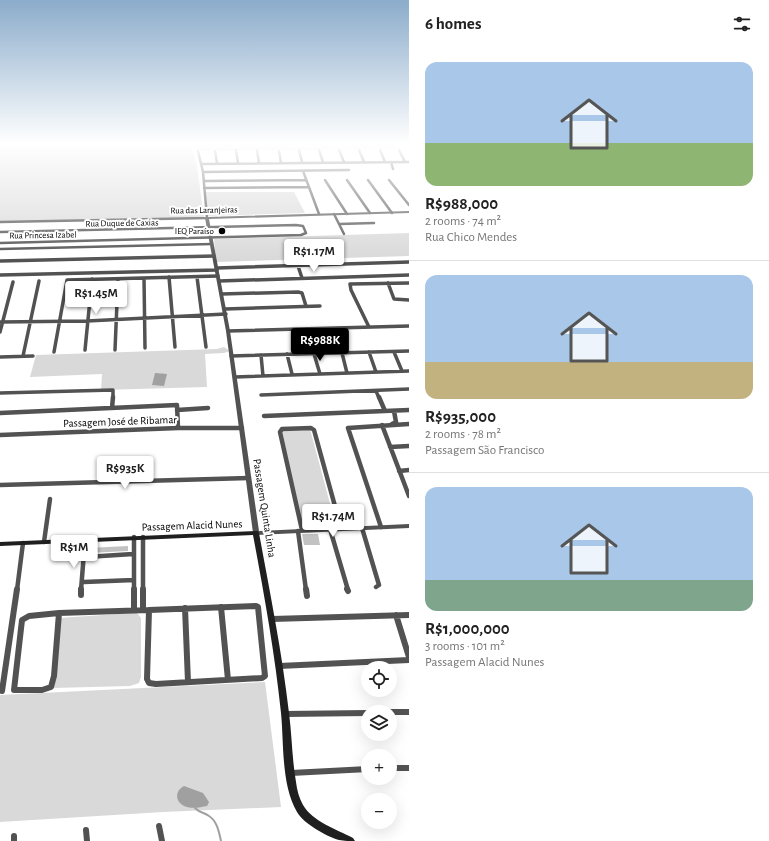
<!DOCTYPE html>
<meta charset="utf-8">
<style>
:root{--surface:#fff;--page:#f6f6f6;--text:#222;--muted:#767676;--line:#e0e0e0;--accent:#000}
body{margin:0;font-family:"Alegreya Sans",sans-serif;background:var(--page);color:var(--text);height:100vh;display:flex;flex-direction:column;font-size:15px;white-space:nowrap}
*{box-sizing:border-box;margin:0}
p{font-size:13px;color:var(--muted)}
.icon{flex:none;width:22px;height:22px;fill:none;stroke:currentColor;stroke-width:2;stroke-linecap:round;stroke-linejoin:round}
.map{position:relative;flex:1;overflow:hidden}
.sheet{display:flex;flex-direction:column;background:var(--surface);width:360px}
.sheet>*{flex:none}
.tools{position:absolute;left:361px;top:661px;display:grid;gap:8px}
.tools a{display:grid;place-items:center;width:36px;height:36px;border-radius:50%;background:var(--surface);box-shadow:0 4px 16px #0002;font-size:20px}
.price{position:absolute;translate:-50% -34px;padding:0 9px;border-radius:4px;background:#fff;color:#222;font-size:13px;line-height:26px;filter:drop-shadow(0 1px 2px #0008)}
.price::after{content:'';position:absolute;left:50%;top:24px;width:12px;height:9px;margin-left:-6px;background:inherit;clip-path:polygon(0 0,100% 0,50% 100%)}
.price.on{background:var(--accent);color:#fff}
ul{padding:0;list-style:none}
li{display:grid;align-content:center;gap:8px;height:212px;padding:0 16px}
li+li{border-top:1px solid var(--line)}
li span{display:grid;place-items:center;height:124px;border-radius:12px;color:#555}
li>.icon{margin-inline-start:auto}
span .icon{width:72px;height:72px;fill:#fffc;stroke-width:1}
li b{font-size:17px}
h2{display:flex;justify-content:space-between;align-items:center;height:48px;padding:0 16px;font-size:17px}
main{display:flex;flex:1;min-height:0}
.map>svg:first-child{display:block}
.green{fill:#d9d9d9}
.water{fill:#a0a0a0}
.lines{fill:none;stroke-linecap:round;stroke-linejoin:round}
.stream{stroke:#a0a0a0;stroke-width:2}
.building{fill:#c2c2c2}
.minor-far3{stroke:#525252;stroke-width:2.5}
.minor-far2{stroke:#525252;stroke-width:3.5}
.minor-far1{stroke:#525252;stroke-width:4.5}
.minor{stroke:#525252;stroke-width:6}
.tertiary{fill:#525252;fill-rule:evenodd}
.secondary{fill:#1f1f1f;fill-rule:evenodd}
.poi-dot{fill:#000;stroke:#fff;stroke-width:1.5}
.labels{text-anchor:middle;stroke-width:4;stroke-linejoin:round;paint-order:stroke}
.far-street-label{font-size:9px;fill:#000;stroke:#fff}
.far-poi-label{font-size:9px;fill:#000;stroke:#fff;text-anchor:end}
.street-label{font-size:11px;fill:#000;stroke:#fff}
</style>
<main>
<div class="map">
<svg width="409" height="841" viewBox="0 0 409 841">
<rect width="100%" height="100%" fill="#fff"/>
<path class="green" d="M 0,143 L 190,143 L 197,166 L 204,218 L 0,222 Z
M 195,143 L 393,143 L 396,149 L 197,151 Z
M 205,192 L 294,192 L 305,213 L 208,216 Z
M 409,233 L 409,256 L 216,262 L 214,239 Z
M 224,347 L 230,351 L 224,353 L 205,354 L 207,387 L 101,390 L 102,374 L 30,377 L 36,355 L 217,349 Z
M 310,429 L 336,526 L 302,528 L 282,430 Z
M 133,613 L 137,613 L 141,618 L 141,677 L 139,683 L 130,686 L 53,688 L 59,618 Z
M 265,682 L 281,807 L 163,812 L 0,822 L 0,695 Z"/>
<path class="water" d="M 155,373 L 167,374 L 164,386 L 152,385 Z
M 184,786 L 203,793 L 209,802 L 207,806 C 201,807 194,809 187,807 C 176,804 173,792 184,786 Z"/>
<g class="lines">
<path class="stream" d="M 195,808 C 200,813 203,812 209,816 C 217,821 219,832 221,841"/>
</g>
<path class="building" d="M 302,534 L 318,534 L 320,545 L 304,545 Z
M 128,546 L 128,551 L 88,553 L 88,548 Z"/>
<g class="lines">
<path class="minor-far3" d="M 236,150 L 238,163
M 257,150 L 259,163
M 299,150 L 302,162
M 319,150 L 323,162
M 339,150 L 344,162
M 359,150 L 364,162
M 380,150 L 385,162
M 399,150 L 405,162
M 215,151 L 217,163
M 279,151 L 281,163
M 391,162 L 393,169
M 201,164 L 409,162
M 303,171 L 319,214
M 203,172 L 349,170
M 325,180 L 347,214
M 347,180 L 370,213
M 368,180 L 392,213
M 389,180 L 409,205
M 204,181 L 306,180
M 204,188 L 309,187
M 334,214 L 344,234
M 0,222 L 207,218 L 203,172 L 198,151
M 339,224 L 374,223
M 0,232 L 296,225 L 303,226 L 306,233 L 301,235 L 0,243
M 0,249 L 212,244"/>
<path class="minor-far2" d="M 0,261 L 214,256
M 298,266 L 302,278
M 217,268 L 409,262
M 0,275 L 217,270
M 169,277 L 175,347
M 197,277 L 206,347
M 144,278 L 145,348
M 219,281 L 409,275
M 388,283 L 394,299 L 409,300
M 222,294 L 298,292 L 302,293 L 306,306
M 225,309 L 320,306
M 0,322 L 87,321 L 226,314
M 369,327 L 351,290 L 350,284 L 409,283
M 228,331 L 409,326
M 0,332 L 13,282
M 85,350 L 92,279
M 115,350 L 118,279
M 54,352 L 67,280 L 218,276
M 369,352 L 376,372
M 394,352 L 402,371
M 342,353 L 347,373
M 287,354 L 292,374
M 314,354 L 320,374
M 261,355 L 263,376
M 23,356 L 39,281
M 231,356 L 409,351
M 0,357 L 33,356
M 235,377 L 409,371
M 376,391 L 379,398
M 0,393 L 113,390 L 113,398
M 261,395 L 409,389"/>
<path class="minor-far1" d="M 379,397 L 385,411
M 112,408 L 113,397
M 177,410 L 208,408
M 0,413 L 177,405 L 178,428
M 264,416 L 409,410
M 392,424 L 396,422 L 394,411
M 382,425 L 409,496
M 0,435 L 178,428 L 242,428
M 390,447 L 409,446
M 399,471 L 409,470
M 0,485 L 249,478
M 381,527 L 348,428 L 409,424
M 362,528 L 379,585 L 376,587
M 330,529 L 348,590
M 302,530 L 280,432 L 282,429 L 311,428 L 314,430 L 341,528
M 298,531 L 306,590
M 134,537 L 134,590
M 143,537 L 143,590
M 44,542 L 50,499
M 86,557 L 133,554
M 84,582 L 134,580
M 17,590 L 23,543
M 81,590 L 85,540"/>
<path class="minor" d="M 134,589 L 134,609
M 143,589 L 143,609
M 306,589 L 307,596
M 347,589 L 348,591
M 81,595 L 81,589
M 256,606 L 258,607 L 265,676 L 262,678 L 156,684 L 149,683 L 147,679 L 149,610 Z
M 221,607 L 228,680
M 185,608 L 188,682
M 59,613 L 54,676 L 51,687 L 42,690 L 14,690 L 22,620 L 29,616 Z
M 59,613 L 149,610
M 396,615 L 409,657
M 272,619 L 409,615
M 279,666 L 409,660
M 2,691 L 17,589
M 390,712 L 409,712
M 285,714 L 368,713
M 390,768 L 409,768
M 291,773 L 368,769
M 159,826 L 162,841
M 86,830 L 87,841
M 14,836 L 14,841"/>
<path class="tertiary" d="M 409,211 L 409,213 L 209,219 L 230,331 L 259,531 L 409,524 L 409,528 L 256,535 L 254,535 L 253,533 L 226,331 L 205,218 L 207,217 Z"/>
<path class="secondary" d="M 256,531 L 258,531 L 259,533 C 270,593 282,652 289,713 C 292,736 292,759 296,782 C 297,790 299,798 303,805 C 313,822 336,829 353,838 L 355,841 C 350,841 344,841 339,840 C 326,836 304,824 297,812 C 281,785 284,743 281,713 C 275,654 264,594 253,535 L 0,546 L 0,542 Z"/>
</g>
<linearGradient id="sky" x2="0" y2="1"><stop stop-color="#8baccb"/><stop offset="0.55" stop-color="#fff"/><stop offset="1" stop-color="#fff" stop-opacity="0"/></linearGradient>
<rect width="409" height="261" fill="url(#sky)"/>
<circle class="poi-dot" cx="222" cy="231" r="4"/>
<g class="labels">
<g class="far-street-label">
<text transform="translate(204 210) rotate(-1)" y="3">Rua das Laranjeiras</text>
<text transform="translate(122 223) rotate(-1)" y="3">Rua Duque de Caxias</text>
<text transform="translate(43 235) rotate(-1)" y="3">Rua Princesa Izabel</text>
</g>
<g class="far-poi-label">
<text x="214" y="234">IEQ Paraíso</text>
</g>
<g class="street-label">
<text transform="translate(120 421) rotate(-2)" y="4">Passagem José de Ribamar</text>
<text transform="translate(265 508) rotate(81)" y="4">Passagem Quinta Linha</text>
<text transform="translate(192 525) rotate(-2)" y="4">Passagem Alacid Nunes</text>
</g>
</g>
</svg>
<div class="tools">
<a><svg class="icon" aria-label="locate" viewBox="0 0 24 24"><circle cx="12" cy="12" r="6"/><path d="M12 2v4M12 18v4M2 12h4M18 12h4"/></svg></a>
<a><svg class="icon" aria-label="layers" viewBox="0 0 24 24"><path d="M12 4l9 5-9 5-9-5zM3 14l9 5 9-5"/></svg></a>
<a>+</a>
<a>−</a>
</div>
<b class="price" style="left:314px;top:273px">R$1.17M</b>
<b class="price" style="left:96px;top:315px">R$1.45M</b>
<b class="price on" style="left:320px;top:362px">R$988K</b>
<b class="price" style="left:125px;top:490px">R$935K</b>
<b class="price" style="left:333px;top:538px">R$1.74M</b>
<b class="price" style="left:74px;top:569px">R$1M</b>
</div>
<section class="sheet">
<h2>6 homes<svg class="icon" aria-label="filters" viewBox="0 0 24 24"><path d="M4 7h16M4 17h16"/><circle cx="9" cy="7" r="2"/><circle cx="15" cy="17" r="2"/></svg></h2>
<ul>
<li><span style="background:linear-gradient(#a9c7e8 65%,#8fb573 0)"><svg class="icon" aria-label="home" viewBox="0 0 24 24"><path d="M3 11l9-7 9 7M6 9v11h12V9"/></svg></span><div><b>R$988,000</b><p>2 rooms · 74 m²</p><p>Rua Chico Mendes</p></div></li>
<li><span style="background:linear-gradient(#a9c7e8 70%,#c2b280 0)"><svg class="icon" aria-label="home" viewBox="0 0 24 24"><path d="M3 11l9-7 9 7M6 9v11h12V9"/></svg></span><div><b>R$935,000</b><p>2 rooms · 78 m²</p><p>Passagem São Francisco</p></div></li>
<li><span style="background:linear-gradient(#a9c7e8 75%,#7fa58c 0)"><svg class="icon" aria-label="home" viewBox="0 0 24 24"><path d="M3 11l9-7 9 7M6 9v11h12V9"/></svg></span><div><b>R$1,000,000</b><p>3 rooms · 101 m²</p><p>Passagem Alacid Nunes</p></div></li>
</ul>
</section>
</main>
